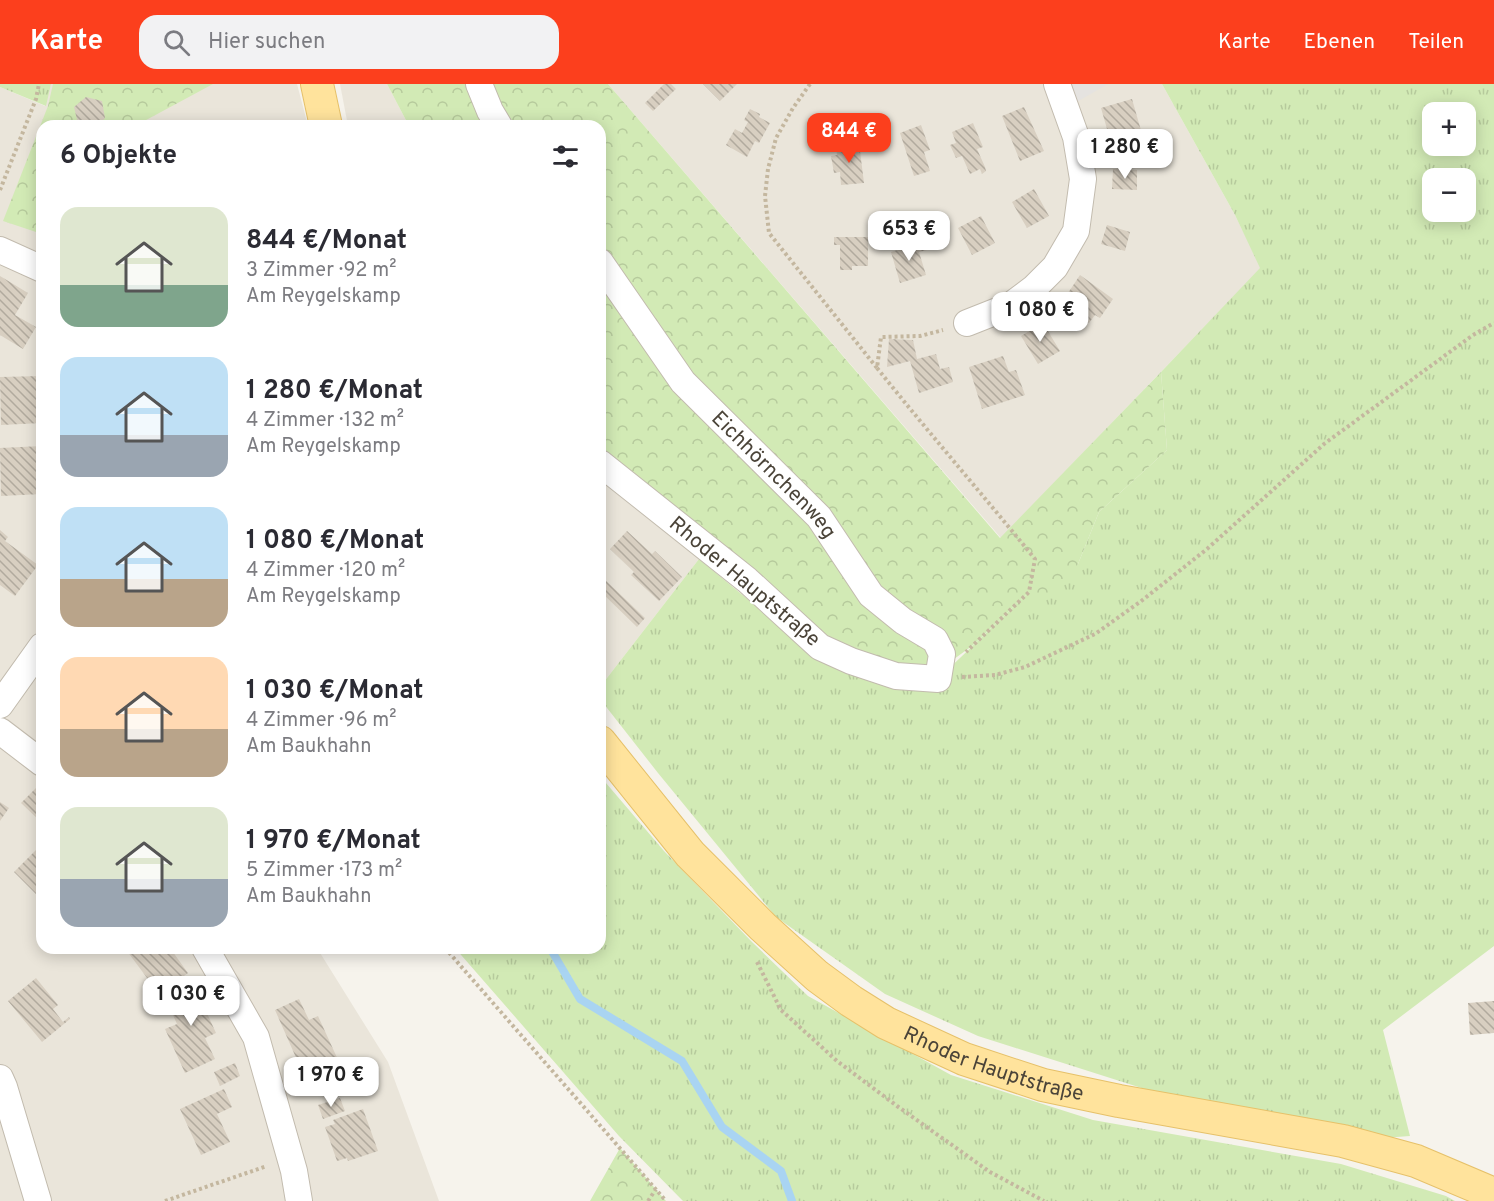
<!DOCTYPE html>
<html lang="de">
<meta charset="utf-8">
<style>
:root{--surface:#fff;--page:#f2f2f3;--text:#2b2b33;--muted:#7c7c81;--accent:#fc3f1d}
body{margin:0;font-family:Overpass,sans-serif;background:var(--page);color:var(--text);height:100vh;display:flex;flex-direction:column;font-size:22px;white-space:nowrap}
*{box-sizing:border-box;margin:0}
p{font-size:20px;color:var(--muted)}
.icon{flex:none;width:33px;height:33px;fill:none;stroke:currentColor;stroke-width:2;stroke-linecap:round;stroke-linejoin:round}
.map{position:relative;flex:1;overflow:hidden}
.panel{position:absolute;left:36px;top:36px;width:570px;height:834px;display:flex;flex-direction:column;background:var(--surface);border-radius:18px;box-shadow:0 3px 15px #0003}
.panel>*{flex:none}
.fabs{position:absolute;left:1422px;top:18px;display:grid;gap:12px}
.fabs a{display:grid;place-items:center;width:54px;height:54px;border-radius:12px;background:var(--surface);box-shadow:0 3px 15px #0003;font-size:30px}
.price{position:absolute;translate:-50% -51px;padding:0 14px;border-radius:12px;background:#fff;color:#222;font-size:20px;line-height:39px;filter:drop-shadow(0 2px 3px #0008)}
.price::after{content:'';position:absolute;left:50%;top:36px;width:18px;height:14px;margin-left:-9px;background:inherit;clip-path:polygon(0 0,100% 0,50% 100%)}
.price.current{background:var(--accent);color:#fff}
ul{padding:0;list-style:none}
li{display:flex;align-items:center;gap:18px;height:150px;padding:0 24px}
li span{display:grid;place-items:center;flex:none;width:168px;height:120px;border-radius:18px;color:#555}
li>.icon{margin-inline-start:auto}
span .icon{width:72px;height:72px;fill:#fffc;stroke-width:1}
li b{font-size:26px}
h2{display:flex;justify-content:space-between;align-items:center;height:72px;padding:0 24px;font-size:26px}
header{display:flex;align-items:center;gap:36px;box-sizing:border-box;height:84px;padding:0 30px;background:var(--accent);color:#fff}
header strong{font-size:28px}
nav{display:flex;gap:33px;margin-inline-start:auto;font-size:21px}
.search{width:420px;height:54px;background:var(--page);display:flex;align-items:center;gap:15px;box-sizing:border-box;padding:0 21px;border-radius:18px;color:var(--muted);font-size:22px}
.map>svg:first-child{display:block}
.residential{fill:#eae5da}
.grass{fill:url(#grass-tufts);fill-rule:evenodd}
.forest{fill:url(#forest-crowns)}
.parking{fill:#e5e3e0}
.lines{fill:none;stroke-linecap:round;stroke-linejoin:round}
.stream{stroke:#a9d4f2;stroke-width:8}
.building{fill:url(#building-back-hatch)}
.minor-casing{stroke:#c2bbae;stroke-width:28}
.major-casing{stroke:#e6c16a;stroke-width:34}
.path{stroke:#c4b79f;stroke-width:4;stroke-dasharray:3 3;stroke-linecap:butt}
.minor{stroke:#fff;stroke-width:26}
.major{stroke:#ffe39c;stroke-width:32}
.labels{text-anchor:middle;stroke-width:4.5;stroke-linejoin:round;paint-order:stroke}
.street-label{font-size:21px;fill:#4b4439;stroke:#fff}
</style>
<header>
<strong>Karte</strong>
<div class="search"><svg class="icon" aria-label="search" viewBox="0 0 24 24"><circle cx="10" cy="10" r="6"/><path d="M15 15l6 6"/></svg>Hier suchen</div>
<nav><a>Karte</a><a>Ebenen</a><a>Teilen</a></nav>
</header>
<div class="map">
<svg width="1494" height="1117" viewBox="0 0 1494 1117">
<defs>
<pattern id="grass-tufts" width="24" height="20" patternUnits="userSpaceOnUse" patternTransform="scale(1.5)"><rect width="24" height="20" fill="#d2eab5"/><path d="M3 7l-1-3M5 7V3M7 7l1-3M15 17l-1-3M17 17v-4M19 17l1-3" fill="none" stroke="#b6ca9c"/></pattern>
<pattern id="forest-crowns" width="20" height="18" patternUnits="userSpaceOnUse" patternTransform="scale(1.5)"><rect width="20" height="18" fill="#d2eab5"/><path d="M2 6a3 3 0 1 1 6 0M12 15a3 3 0 1 1 6 0" fill="none" stroke="#b6ca9c"/></pattern>
<pattern id="building-back-hatch" width="6" height="6" patternUnits="userSpaceOnUse" patternTransform="scale(1.5)"><rect width="6" height="6" fill="#d8cfc1"/><path d="M-1 5l2 2M0 0l6 6M5-1l2 2" fill="none" stroke="#b1aa9e"/></pattern>
</defs>
<rect width="100%" height="100%" fill="#f6f3ec"/>
<path class="residential" d="M 51,0 L 297,0 L 308,42 L 42,42 L 42,864 L 317,864 L 388,978 L 439,1117 L 0,1117 L 0,3 L 45,22 Z
M 340,0 L 387,0 L 409,42 L 348,42 Z
M 608,0 L 1162,0 L 1235,131 L 1261,184 L 1001,454 Z
M 600,397 L 699,475 L 600,603 Z"/>
<path class="grass" d="M 0,0 L 51,0 L 46,22 L 0,3 Z
M 1162,0 L 1494,0 L 1494,862 L 1383,946 L 1410,1052 L 1343,1057 L 1261,1042 L 978,952 L 885,910 L 776,833 L 658,689 L 600,615 L 600,603 L 699,475 L 810,567 L 938,595 L 1029,508 L 1078,480 L 1099,428 L 1167,366 L 1161,288 L 1260,184 L 1235,131 ZM 1432,28 L 1466,28 L 1466,62 L 1432,62 ZM 1432,94 L 1466,94 L 1466,128 L 1432,128 Z
M 600,692 L 664,767 L 752,858 L 808,912 L 951,991 L 1093,1036 L 1341,1080 L 1446,1112 L 1455,1117 L 683,1117 L 619,1052 L 455,864 L 600,864 Z"/>
<path class="forest" d="M 53,0 L 213,0 L 135,42 L 42,42 L 42,150 L 3,137 L 48,22 Z
M 387,0 L 608,0 L 1000,454 L 1161,288 L 1167,366 L 1099,428 L 1078,480 L 1054,515 L 1029,508 L 972,562 L 943,583 L 900,580 L 855,567 L 825,553 L 676,428 L 600,362 L 600,42 L 409,42 Z
M 620,1064 L 666,1117 L 590,1117 Z"/>
<path class="parking" d="M 1070,0 L 1108,0 L 1075,19 Z"/>
<g class="lines">
<path class="stream" d="M 550,864 L 580,915 L 682,977 L 722,1043 L 781,1087 L 792,1117"/>
</g>
<path class="building" d="M 664,0 L 671,0 L 676,5 L 653,27 L 645,19 Z
M 703,0 L 737,0 L 720,17 Z
M 86,13 L 102,17 L 105,34 L 98,42 L 83,42 L 78,40 L 74,23 Z
M 1132,15 L 1142,50 L 1111,59 L 1101,24 Z
M 1024,23 L 1044,67 L 1020,77 L 1002,32 Z
M 750,25 L 760,30 L 759,33 L 770,39 L 759,59 L 755,57 L 747,73 L 726,61 L 735,45 L 742,49 L 748,38 L 744,36 Z
M 304,37 L 304,42 L 273,42 L 273,39 Z
M 973,39 L 983,63 L 977,65 L 985,83 L 986,87 L 982,90 L 980,85 L 970,90 L 962,72 L 956,74 L 950,61 L 956,59 L 952,48 Z
M 921,41 L 930,66 L 924,68 L 930,87 L 914,92 L 900,49 Z
M 859,59 L 864,99 L 841,101 L 840,88 L 834,89 L 831,72 L 837,71 L 836,62 Z
M 1113,85 L 1137,86 L 1137,106 L 1112,105 Z
M 1034,105 L 1049,132 L 1027,144 L 1012,118 Z
M 981,132 L 995,159 L 972,171 L 958,144 Z
M 1107,141 L 1130,148 L 1125,167 L 1101,160 Z
M 834,153 L 868,153 L 868,182 L 852,182 L 852,186 L 840,186 L 840,161 L 834,161 Z
M 924,158 L 927,166 L 919,168 L 926,191 L 900,199 L 891,168 Z
M 1080,191 L 1113,215 L 1100,234 L 1095,231 L 1089,239 L 1073,229 L 1077,224 L 1064,215 Z
M 0,192 L 28,209 L 15,231 L 36,243 L 23,265 L 0,251 Z
M 1043,239 L 1060,267 L 1038,280 L 1021,252 Z
M 889,255 L 913,256 L 917,275 L 936,270 L 940,285 L 949,283 L 953,298 L 919,309 L 910,277 L 887,283 Z
M 1003,272 L 1009,288 L 1016,286 L 1025,311 L 982,325 L 969,283 Z
M 42,292 L 42,339 L 1,341 L 0,293 Z
M 42,362 L 42,410 L 1,412 L 0,364 Z
M 0,446 L 8,453 L 5,457 L 38,481 L 15,512 L 0,501 Z
M 627,447 L 652,470 L 655,467 L 682,493 L 659,517 L 631,491 L 634,488 L 610,465 Z
M 600,448 L 606,453 L 600,460 Z
M 600,491 L 645,534 L 637,543 L 600,507 Z
M 39,701 L 42,704 L 42,739 L 21,719 Z
M 0,718 L 9,724 L 0,737 Z
M 42,760 L 42,816 L 14,788 Z
M 131,864 L 170,864 L 188,889 L 159,910 L 127,867 Z
M 36,894 L 58,921 L 53,925 L 63,938 L 69,933 L 70,935 L 42,958 L 8,917 Z
M 202,895 L 210,912 L 201,916 L 216,949 L 205,954 L 215,975 L 185,989 L 165,945 L 177,940 L 166,915 Z
M 299,915 L 309,936 L 318,932 L 339,978 L 305,994 L 275,926 Z
M 1494,917 L 1494,949 L 1470,951 L 1468,919 Z
M 235,979 L 240,992 L 220,1002 L 214,988 Z
M 224,1005 L 232,1023 L 217,1030 L 230,1058 L 201,1071 L 180,1025 Z
M 340,1014 L 345,1027 L 323,1035 L 318,1021 Z
M 363,1025 L 378,1067 L 348,1077 L 347,1074 L 337,1077 L 325,1043 L 335,1040 L 333,1036 Z"/>
<g class="lines">
<g class="minor-casing">
<g id="minor">
<path d="M 479,0 L 490,27 L 499,42"/>
<path d="M 0,166 L 42,185"/>
<path id="s1" d="M 600,178 L 683,298 L 819,433 L 871,511 L 903,537 L 935,556 L 942,570 L 938,595 L 896,592 L 851,577 L 820,563 L 747,496 L 600,379"/>
<path d="M 967,239 L 1010,222 L 1034,204 L 1055,183 L 1076,147 L 1083,95 L 1076,53 L 1057,0"/>
<path d="M 0,621 L 42,562"/>
<path d="M 0,647 L 42,679"/>
<path d="M 205,864 L 256,953 L 294,1087 L 299,1117"/>
<path d="M 0,994 L 4,1003 L 38,1117"/>
</g>
</g>
<g class="major-casing">
<g id="major">
<path d="M 317,0 L 326,42"/>
<path id="s2" d="M 600,658 L 690,770 L 763,843 L 817,892 L 851,917 L 886,939 L 964,975 L 1043,1001 L 1119,1017 L 1343,1057 L 1416,1077 L 1494,1110"/>
</g>
</g>
<path class="path" d="M 810,0 L 793,24 L 776,54 L 768,85 L 765,112 L 769,149 L 877,284 L 881,253 L 920,252 L 943,246
M 0,106 L 36,15 L 39,0
M 877,284 C 929,349 983,411 1035,475 L 1029,508 L 966,568
M 962,593 L 995,591 L 1025,583 L 1095,550 L 1140,518 L 1207,465 L 1324,360 L 1473,251 L 1494,239
M 445,864 L 666,1117
M 757,878 L 781,926 L 837,977 L 897,1022 L 990,1088 L 1044,1117
M 165,1117 L 267,1082
M 648,1117 L 656,1105"/>
<use href="#minor" class="minor"/>
<use href="#major" class="major"/>
</g>
<g class="labels">
<g class="street-label">
<text dy="7" stroke="none"><textPath href="#s1" startOffset="276">Eichhörnchenweg</textPath></text>
<text transform="translate(745 497) rotate(40)" y="7">Rhoder Hauptstraße</text>
<text dy="7" stroke="none"><textPath href="#s2" startOffset="519">Rhoder Hauptstraße</textPath></text>
</g>
</g>
</svg>
<div class="fabs">
<a>+</a>
<a>−</a>
</div>
<b class="price current" style="left:849px;top:80px">844 €</b>
<b class="price" style="left:1125px;top:96px">1 280 €</b>
<b class="price" style="left:909px;top:178px">653 €</b>
<b class="price" style="left:1040px;top:259px">1 080 €</b>
<b class="price" style="left:191px;top:943px">1 030 €</b>
<b class="price" style="left:331px;top:1024px">1 970 €</b>
<section class="panel">
<h2>6 Objekte<svg class="icon" aria-label="filters" viewBox="0 0 24 24"><path d="M4 7h16M4 17h16"/><circle cx="9" cy="7" r="2"/><circle cx="15" cy="17" r="2"/></svg></h2>
<ul>
<li><span style="background:linear-gradient(#dfe7d0 65%,#7fa58c 0)"><svg class="icon" aria-label="home" viewBox="0 0 24 24"><path d="M3 11l9-7 9 7M6 9v11h12V9"/></svg></span><div><b>844 €/Monat</b><p>3 Zimmer · 92 m²</p><p>Am Reygelskamp</p></div></li>
<li><span style="background:linear-gradient(#bfe0f5 65%,#9aa5b1 0)"><svg class="icon" aria-label="home" viewBox="0 0 24 24"><path d="M3 11l9-7 9 7M6 9v11h12V9"/></svg></span><div><b>1 280 €/Monat</b><p>4 Zimmer · 132 m²</p><p>Am Reygelskamp</p></div></li>
<li><span style="background:linear-gradient(#bfe0f5 60%,#b9a48a 0)"><svg class="icon" aria-label="home" viewBox="0 0 24 24"><path d="M3 11l9-7 9 7M6 9v11h12V9"/></svg></span><div><b>1 080 €/Monat</b><p>4 Zimmer · 120 m²</p><p>Am Reygelskamp</p></div></li>
<li><span style="background:linear-gradient(#ffd9b3 60%,#b9a48a 0)"><svg class="icon" aria-label="home" viewBox="0 0 24 24"><path d="M3 11l9-7 9 7M6 9v11h12V9"/></svg></span><div><b>1 030 €/Monat</b><p>4 Zimmer · 96 m²</p><p>Am Baukhahn</p></div></li>
<li><span style="background:linear-gradient(#dfe7d0 60%,#9aa5b1 0)"><svg class="icon" aria-label="home" viewBox="0 0 24 24"><path d="M3 11l9-7 9 7M6 9v11h12V9"/></svg></span><div><b>1 970 €/Monat</b><p>5 Zimmer · 173 m²</p><p>Am Baukhahn</p></div></li>
</ul>
</section>
</div>
